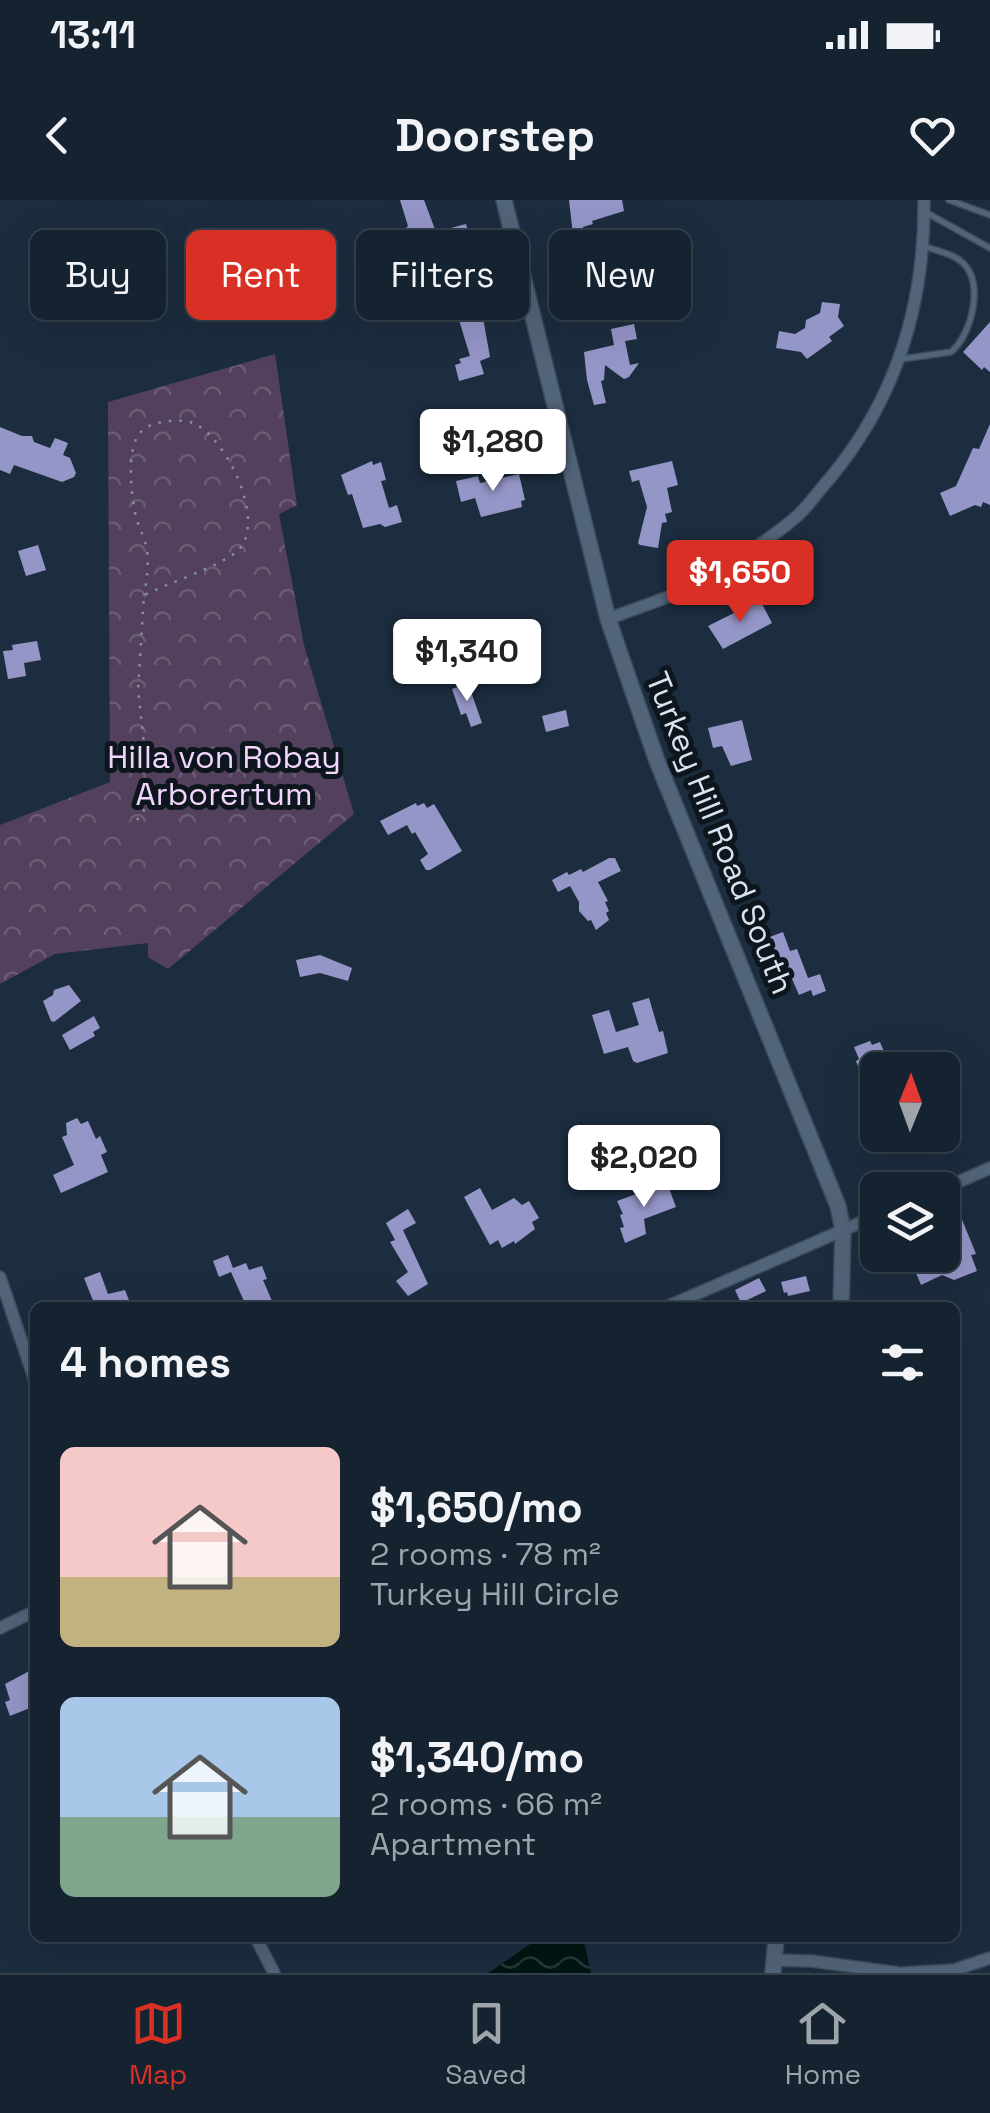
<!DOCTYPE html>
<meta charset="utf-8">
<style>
:root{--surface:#15222f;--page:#222f3b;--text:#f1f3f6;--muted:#9da4aa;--line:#343f4b;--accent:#d93025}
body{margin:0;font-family:"Space Grotesk",sans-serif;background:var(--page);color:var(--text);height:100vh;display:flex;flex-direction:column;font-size:38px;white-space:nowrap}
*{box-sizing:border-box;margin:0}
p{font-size:32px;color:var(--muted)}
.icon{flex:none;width:55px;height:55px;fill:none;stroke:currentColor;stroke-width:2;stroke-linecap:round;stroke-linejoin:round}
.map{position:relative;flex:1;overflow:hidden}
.side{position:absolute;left:30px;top:1102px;width:930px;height:640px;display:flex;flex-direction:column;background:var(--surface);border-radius:15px;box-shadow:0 10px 40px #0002,0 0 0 2px var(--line)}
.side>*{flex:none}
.guide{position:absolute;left:30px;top:30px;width:930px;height:90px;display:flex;gap:20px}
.needle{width:65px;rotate:1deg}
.fabs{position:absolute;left:860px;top:852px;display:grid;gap:20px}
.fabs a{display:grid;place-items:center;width:100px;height:100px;border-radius:15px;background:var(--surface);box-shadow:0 10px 40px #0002,0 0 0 2px var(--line);font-size:50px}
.price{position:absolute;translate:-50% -85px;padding:0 22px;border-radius:10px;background:#fff;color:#222;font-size:32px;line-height:65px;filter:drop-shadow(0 2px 5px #0008)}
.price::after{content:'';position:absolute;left:50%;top:60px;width:30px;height:22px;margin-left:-15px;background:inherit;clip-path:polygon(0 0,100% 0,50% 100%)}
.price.current{background:var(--accent);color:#fff}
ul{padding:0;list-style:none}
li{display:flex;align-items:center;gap:30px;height:250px;padding:0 30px}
li span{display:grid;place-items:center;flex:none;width:280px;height:200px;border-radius:15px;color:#555}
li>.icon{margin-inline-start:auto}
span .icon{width:120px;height:120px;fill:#fffc;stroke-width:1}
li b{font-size:42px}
h2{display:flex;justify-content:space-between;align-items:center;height:120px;padding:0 30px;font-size:42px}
.tag{padding:0 35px;border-radius:15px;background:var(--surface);box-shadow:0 10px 40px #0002,0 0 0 2px var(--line);font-size:35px;line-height:90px}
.tag.current{background:var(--accent);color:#fff}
.status{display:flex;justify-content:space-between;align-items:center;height:70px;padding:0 50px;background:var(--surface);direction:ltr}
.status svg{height:28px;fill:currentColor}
header{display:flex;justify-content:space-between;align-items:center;height:130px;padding:0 30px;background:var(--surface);font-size:45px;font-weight:800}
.menu{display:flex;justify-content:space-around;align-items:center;height:140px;border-top:2px solid var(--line);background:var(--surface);font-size:28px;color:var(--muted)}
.menu a{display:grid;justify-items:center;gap:5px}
.menu .current{color:var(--accent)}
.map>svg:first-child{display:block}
.park{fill:url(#park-crowns)}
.water{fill:url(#water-waves)}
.building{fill:#9596c8}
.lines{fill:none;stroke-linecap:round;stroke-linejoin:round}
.lane-casing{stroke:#3c4b5a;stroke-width:8}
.street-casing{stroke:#3c4b5a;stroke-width:14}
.secondary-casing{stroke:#3c4b5a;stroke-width:18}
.path{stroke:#8391a0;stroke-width:2.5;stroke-dasharray:2.5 8;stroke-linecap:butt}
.lane{stroke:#526479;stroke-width:5}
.street{stroke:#526479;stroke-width:11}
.secondary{stroke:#526479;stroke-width:15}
.labels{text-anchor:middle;stroke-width:10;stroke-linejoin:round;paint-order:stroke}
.park-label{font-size:32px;fill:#f1d5fd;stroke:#0d151d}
.street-label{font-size:32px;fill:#d9e4f0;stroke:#0d151d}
</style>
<div class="status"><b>13:11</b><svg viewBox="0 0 49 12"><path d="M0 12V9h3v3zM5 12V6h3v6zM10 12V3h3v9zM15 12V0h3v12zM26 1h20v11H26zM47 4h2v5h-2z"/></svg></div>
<header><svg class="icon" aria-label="back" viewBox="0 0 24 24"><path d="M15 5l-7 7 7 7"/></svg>Doorstep<svg class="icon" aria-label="heart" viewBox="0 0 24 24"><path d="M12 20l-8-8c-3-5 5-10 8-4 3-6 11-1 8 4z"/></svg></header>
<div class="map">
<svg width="990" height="1773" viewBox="0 0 990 1773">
<defs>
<pattern id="park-crowns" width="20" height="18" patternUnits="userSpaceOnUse" patternTransform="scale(2.5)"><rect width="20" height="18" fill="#53405c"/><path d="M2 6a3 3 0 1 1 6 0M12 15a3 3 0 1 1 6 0" fill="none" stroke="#6b5b74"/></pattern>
<pattern id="water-waves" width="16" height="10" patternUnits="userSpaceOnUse" patternTransform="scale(2.5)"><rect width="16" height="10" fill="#011513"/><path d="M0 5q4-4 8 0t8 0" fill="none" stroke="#253736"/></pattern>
</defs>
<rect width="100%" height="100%" fill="#1c2d3f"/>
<path class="park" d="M 275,154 L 297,305 L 279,314 L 304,445 L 354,614 L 168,769 L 148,757 L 148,743 L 55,754 L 0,784 L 0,625 L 110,582 L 108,202 Z"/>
<path class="water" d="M 539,1738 L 583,1738 L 591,1773 L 488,1773 Z"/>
<path class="building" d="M 400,0 L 424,0 L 436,32 L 466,24 L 471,42 L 407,59 L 405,52 L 398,51 L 395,40 L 408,26 Z
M 569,0 L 622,0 L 624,11 L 592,21 L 593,24 L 583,27 L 584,32 L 573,35 Z
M 274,37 L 287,82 L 265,88 L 255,42 Z
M 682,43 L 684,60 L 664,63 L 661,46 Z
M 480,101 L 490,157 L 480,161 L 484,174 L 459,181 L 455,165 L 461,163 L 459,159 L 470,156 L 459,120 L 453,122 L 449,110 Z
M 822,102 L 840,104 L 838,117 L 844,126 L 829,137 L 832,141 L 807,159 L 801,152 L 776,148 L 779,131 L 795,134 L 805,128 L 806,120 L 820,113 Z
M 990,122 L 990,172 L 984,167 L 982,170 L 963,152 Z
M 634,124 L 637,139 L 625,141 L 630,165 L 639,163 L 629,177 L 624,179 L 605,165 L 604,180 L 601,181 L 606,203 L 594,205 L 587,180 L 584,152 L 614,145 L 611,129 Z
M 990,224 L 990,305 L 983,302 L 981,307 L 975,305 L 950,316 L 940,293 L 956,286 L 973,248 L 979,249 Z
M 0,227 L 22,236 L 32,236 L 34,242 L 50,248 L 55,238 L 68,243 L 63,255 L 70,258 L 76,273 L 74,277 L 62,282 L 14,265 L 10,274 L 0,270 Z
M 372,261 L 373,265 L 381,262 L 386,280 L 381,281 L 389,308 L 397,305 L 402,322 L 385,327 L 380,324 L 363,328 L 352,294 L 348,295 L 341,275 Z
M 672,261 L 678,285 L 667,288 L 672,312 L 665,314 L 667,322 L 662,323 L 658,348 L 640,345 L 638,343 L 647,307 L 639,280 L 632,282 L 629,271 Z
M 519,274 L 525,300 L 521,301 L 522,307 L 481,317 L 475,298 L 461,302 L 456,281 L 478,276 L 480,283 Z
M 38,345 L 46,370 L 26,376 L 18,351 Z
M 760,400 L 772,423 L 723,449 L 708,426 Z
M 37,441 L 41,460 L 24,463 L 26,476 L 8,479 L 3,451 L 13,450 L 12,445 Z
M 468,483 L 482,523 L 471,527 L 466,513 L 461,515 L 452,489 Z
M 566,510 L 569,526 L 546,532 L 542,516 Z
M 742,520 L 752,560 L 731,566 L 722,546 L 713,548 L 708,528 Z
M 416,603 L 417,606 L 424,603 L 427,608 L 434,604 L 462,651 L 430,670 L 426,670 L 420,660 L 428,654 L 415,632 L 412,634 L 407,625 L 388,635 L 380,621 Z
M 609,658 L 615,658 L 621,671 L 598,682 L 608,701 L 605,702 L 609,711 L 606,713 L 609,720 L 596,730 L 591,720 L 588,721 L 579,711 L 579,702 L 570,686 L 558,692 L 552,680 L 567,672 L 569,675 L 581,669 L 583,672 Z
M 783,732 L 790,751 L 797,749 L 808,778 L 820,774 L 826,791 L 813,796 L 811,790 L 799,795 L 786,765 L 780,766 L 774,750 L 758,755 L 753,743 Z
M 320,755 L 352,768 L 348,781 L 320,773 L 300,777 L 296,760 Z
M 69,785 L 81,801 L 54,822 L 51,821 L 43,801 L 53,795 L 54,790 Z
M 649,798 L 659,832 L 663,831 L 668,853 L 637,863 L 633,861 L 628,847 L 604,854 L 592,815 L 609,810 L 616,832 L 639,825 L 632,803 Z
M 94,816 L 100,828 L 93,832 L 95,836 L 70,850 L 62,835 Z
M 870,841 L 872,845 L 880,842 L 892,870 L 878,870 L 877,922 L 858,875 L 861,874 L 856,861 L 859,859 L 854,847 Z
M 77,918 L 81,924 L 88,921 L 96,939 L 100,936 L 107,952 L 101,955 L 108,972 L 61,993 L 53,975 L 74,965 L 62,937 L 67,935 L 66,923 Z
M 667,983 L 676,1007 L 644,1019 L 646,1034 L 625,1043 L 620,1028 L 624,1027 L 620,1015 L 623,1014 L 617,1001 Z
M 480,988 L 492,1010 L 514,998 L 522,1005 L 529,1001 L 539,1018 L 532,1022 L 535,1029 L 515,1044 L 514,1041 L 502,1048 L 498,1040 L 490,1045 L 464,997 Z
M 408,1009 L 416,1023 L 403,1030 L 428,1084 L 408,1096 L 396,1081 L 408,1072 L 390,1042 L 395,1040 L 386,1023 Z
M 961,1017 L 976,1054 L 971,1055 L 977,1071 L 954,1080 L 942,1075 L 921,1085 L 914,1068 L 917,1067 L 916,1063 L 926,1059 L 924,1055 L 942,1055 L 942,1048 L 953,1044 L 945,1024 Z
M 228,1055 L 233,1068 L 246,1063 L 249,1070 L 262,1066 L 267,1079 L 263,1080 L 275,1108 L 247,1108 L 231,1072 L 219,1077 L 213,1061 Z
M 100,1072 L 108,1094 L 125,1090 L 132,1108 L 96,1108 L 84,1078 Z
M 806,1076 L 810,1091 L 788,1096 L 787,1092 L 784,1093 L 781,1082 Z
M 759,1078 L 766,1091 L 741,1103 L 735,1090 Z
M 35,1468 L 35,1506 L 10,1516 L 5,1502 L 10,1500 L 5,1484 Z"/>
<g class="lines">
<g class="lane-casing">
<path id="lane" d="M 949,0 L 990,15
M 927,13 L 990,48
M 902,159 L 951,152 C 971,136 985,83 963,63 C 954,54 938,51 926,47"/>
</g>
<g class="street-casing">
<path id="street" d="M 608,419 C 638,407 672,398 700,382 C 733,363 767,342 796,317 C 809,306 819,290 831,277 C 897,197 925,103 924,0
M 940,990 L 990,968
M 0,1077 L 35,1181
M 664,1108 L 878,1015
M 0,1428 L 35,1411
M 256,1738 L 274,1773
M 774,1760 L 812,1761 L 899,1773
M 903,1773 L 954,1770 L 990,1758"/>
</g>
<g class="secondary-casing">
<path id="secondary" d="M 504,0 L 608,419 L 657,561 L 838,1006 L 843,1030 L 841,1108
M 773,1773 L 776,1738"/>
</g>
<path class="path" d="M 137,620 L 147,606 L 149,591 L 138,489 L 144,395 C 167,384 217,367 235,353 C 270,327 227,237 193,223 C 184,220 172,220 163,222 C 153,223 142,228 137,237 C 127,256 131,299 137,320 C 140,330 145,339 147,349 C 149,365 147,379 144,395"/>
<use href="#lane" class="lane"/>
<use href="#street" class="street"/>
<use href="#secondary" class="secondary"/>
</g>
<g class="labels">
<g class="park-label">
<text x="224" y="568">Hilla von Robay<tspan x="224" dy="37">Arborertum</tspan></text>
</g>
<g class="street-label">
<text transform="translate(720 633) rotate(68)" y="11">Turkey Hill Road South</text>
</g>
</g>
</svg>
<div class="fabs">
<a><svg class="needle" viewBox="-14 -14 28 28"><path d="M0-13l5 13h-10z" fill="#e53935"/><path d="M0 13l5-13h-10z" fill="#9da4aa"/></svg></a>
<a><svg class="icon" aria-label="layers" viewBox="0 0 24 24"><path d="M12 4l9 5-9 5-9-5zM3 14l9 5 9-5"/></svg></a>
</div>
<b class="price" style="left:493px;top:294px">$1,280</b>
<b class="price current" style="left:740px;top:425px">$1,650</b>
<b class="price" style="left:467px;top:504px">$1,340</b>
<b class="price" style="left:644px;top:1010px">$2,020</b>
<div class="guide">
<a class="tag">Buy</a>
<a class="tag current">Rent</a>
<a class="tag">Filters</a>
<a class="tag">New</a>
</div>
<section class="side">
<h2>4 homes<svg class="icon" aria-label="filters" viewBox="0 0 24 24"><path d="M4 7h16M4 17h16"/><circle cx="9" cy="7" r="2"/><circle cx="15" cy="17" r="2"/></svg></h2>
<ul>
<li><span style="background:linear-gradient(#f6c9c9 65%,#c2b280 0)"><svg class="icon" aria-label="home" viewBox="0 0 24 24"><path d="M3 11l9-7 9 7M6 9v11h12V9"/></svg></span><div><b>$1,650/mo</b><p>2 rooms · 78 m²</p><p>Turkey Hill Circle</p></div></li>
<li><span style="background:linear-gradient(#a9c7e8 60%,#7fa58c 0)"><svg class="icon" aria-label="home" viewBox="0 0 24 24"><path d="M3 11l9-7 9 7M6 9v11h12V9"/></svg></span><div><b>$1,340/mo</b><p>2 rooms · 66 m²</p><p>Apartment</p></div></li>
</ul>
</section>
</div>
<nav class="menu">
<a class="current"><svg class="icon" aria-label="map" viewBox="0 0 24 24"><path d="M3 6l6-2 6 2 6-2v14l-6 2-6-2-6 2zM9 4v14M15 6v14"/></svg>Map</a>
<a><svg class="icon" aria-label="saved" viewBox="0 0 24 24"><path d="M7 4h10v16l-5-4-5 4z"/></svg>Saved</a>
<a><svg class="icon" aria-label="home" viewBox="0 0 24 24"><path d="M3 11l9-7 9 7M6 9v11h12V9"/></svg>Home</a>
</nav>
